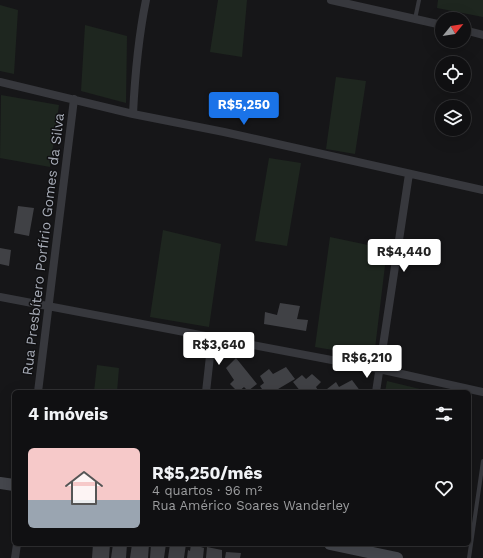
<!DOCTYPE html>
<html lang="pt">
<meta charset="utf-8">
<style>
:root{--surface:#101012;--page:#1e1e20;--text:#f1f3f6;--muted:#9c9d9f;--line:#303032;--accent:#1a73e8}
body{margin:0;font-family:"Work Sans",sans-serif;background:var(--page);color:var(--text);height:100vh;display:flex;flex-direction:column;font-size:15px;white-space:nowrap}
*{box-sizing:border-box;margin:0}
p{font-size:13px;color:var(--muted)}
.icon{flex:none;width:22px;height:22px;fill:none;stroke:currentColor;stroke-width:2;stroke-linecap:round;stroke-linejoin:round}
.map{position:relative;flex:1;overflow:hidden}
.panel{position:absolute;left:12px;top:390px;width:459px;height:156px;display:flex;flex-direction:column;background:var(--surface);border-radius:6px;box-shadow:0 4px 16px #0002,0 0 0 1px var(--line)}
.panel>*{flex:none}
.needle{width:26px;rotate:60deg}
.fabs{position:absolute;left:435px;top:12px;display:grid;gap:8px}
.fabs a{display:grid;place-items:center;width:36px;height:36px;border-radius:50%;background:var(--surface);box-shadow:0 4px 16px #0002,0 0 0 1px var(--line);font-size:20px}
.price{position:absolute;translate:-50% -34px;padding:0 9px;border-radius:4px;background:#fff;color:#222;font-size:13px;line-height:26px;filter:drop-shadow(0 1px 2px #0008)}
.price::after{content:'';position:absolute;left:50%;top:24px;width:12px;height:9px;margin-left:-6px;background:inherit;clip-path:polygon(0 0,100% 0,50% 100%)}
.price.on{background:var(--accent);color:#fff}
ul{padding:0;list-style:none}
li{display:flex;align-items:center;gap:12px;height:100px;padding:0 16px}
li span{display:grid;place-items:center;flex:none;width:112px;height:80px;border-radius:6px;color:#555}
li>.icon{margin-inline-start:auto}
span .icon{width:48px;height:48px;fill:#fffc;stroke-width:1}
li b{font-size:17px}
h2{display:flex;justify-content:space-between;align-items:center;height:48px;padding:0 16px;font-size:17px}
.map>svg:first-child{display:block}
.green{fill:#1e261f}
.building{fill:#404145}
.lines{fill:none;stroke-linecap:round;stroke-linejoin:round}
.lane{stroke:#37383d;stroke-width:4}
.street{stroke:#37383d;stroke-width:8}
.secondary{stroke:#45474d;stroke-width:12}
.labels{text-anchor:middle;stroke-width:3;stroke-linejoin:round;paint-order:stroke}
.street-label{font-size:14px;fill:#a8adb8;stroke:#111113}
</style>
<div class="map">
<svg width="483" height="558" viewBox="0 0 483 558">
<rect width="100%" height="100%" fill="#161618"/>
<path class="green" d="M 218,0 L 247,0 L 242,57 L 210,52 Z
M 438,0 L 483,0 L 483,17 L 437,8 Z
M 0,5 L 18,10 L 14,74 L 0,71 Z
M 85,25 L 127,36 L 126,103 L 81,91 Z
M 336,77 L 366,81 L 355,154 L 326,149 Z
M 1,95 L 59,105 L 50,167 L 0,158 Z
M 269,158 L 301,163 L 287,246 L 255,241 Z
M 163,230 L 221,244 L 209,327 L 150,317 Z
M 330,237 L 387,249 L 374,357 L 315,347 Z
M 97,365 L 119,368 L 117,392 L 94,392 Z
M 387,381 L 432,392 L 385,392 Z"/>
<path class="building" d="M 18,206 L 34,208 L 29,236 L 14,233 Z
M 0,248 L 11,250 L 9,266 L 0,264 Z
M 280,303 L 300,306 L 297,319 L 308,320 L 306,331 L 264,324 L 265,312 L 277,315 Z
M 236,358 L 257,384 L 248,391 L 244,387 L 238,392 L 230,384 L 234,380 L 226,368 Z
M 286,367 L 295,379 L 273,392 L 264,392 L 260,386 L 264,383 L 260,376 L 269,369 L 273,374 Z
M 312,374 L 321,382 L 316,387 L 319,392 L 301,392 L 293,382 L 302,375 L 306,379 Z
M 352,380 L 361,392 L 328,392 L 327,389 L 336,382 L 339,387 Z
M 93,544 L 110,544 L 109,558 L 92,558 Z
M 113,544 L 127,544 L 126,558 L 111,558 Z
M 132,544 L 149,544 L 148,558 L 130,558 Z
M 151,544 L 166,544 L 164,558 L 150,558 Z
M 170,544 L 186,544 L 184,558 L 168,558 Z
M 191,544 L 204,548 L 203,558 L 187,558 L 188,550 L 190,551 Z
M 207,547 L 222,550 L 222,558 L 206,558 Z
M 226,552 L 241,553 L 240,558 L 225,558 Z"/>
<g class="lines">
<path class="lane" d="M 415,19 L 419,0
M 469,558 L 483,461"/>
<path class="street" d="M 331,0 L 442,25
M 464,30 L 483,35
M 0,82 L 133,114 L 224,132 L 483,190
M 133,114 C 135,74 138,39 146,0
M 0,297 L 379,369 L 483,392
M 38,392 L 74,99
M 206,392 L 212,338
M 376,392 L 409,174
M 15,558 L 17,544"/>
<path class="secondary" d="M 0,483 L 14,485
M 330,544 L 397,558"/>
</g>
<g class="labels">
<g class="street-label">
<text transform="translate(43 244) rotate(-83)" y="5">Rua Presbítero Porfírio Gomes da Silva</text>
</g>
</g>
</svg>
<div class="fabs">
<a><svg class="needle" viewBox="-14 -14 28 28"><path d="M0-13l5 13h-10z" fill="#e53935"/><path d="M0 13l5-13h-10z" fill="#9c9d9f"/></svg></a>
<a><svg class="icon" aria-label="locate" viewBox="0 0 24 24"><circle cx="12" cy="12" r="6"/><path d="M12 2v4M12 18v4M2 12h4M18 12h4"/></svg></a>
<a><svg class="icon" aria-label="layers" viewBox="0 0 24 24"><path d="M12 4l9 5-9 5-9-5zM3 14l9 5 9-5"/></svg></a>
</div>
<b class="price on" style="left:244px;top:126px">R$5,250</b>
<b class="price" style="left:404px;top:273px">R$4,440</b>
<b class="price" style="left:219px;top:366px">R$3,640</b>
<b class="price" style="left:367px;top:379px">R$6,210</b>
<section class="panel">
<h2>4 imóveis<svg class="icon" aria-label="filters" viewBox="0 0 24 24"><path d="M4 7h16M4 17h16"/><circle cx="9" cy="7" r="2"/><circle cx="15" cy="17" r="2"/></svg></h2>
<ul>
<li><span style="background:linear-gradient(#f6c9c9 65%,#9aa5b1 0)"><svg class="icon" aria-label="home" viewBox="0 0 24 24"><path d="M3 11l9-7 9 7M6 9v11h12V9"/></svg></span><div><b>R$5,250/mês</b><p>4 quartos · 96 m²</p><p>Rua Américo Soares Wanderley</p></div><svg class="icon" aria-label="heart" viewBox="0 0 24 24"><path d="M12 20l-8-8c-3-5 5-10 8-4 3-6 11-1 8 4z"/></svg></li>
</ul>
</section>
</div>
